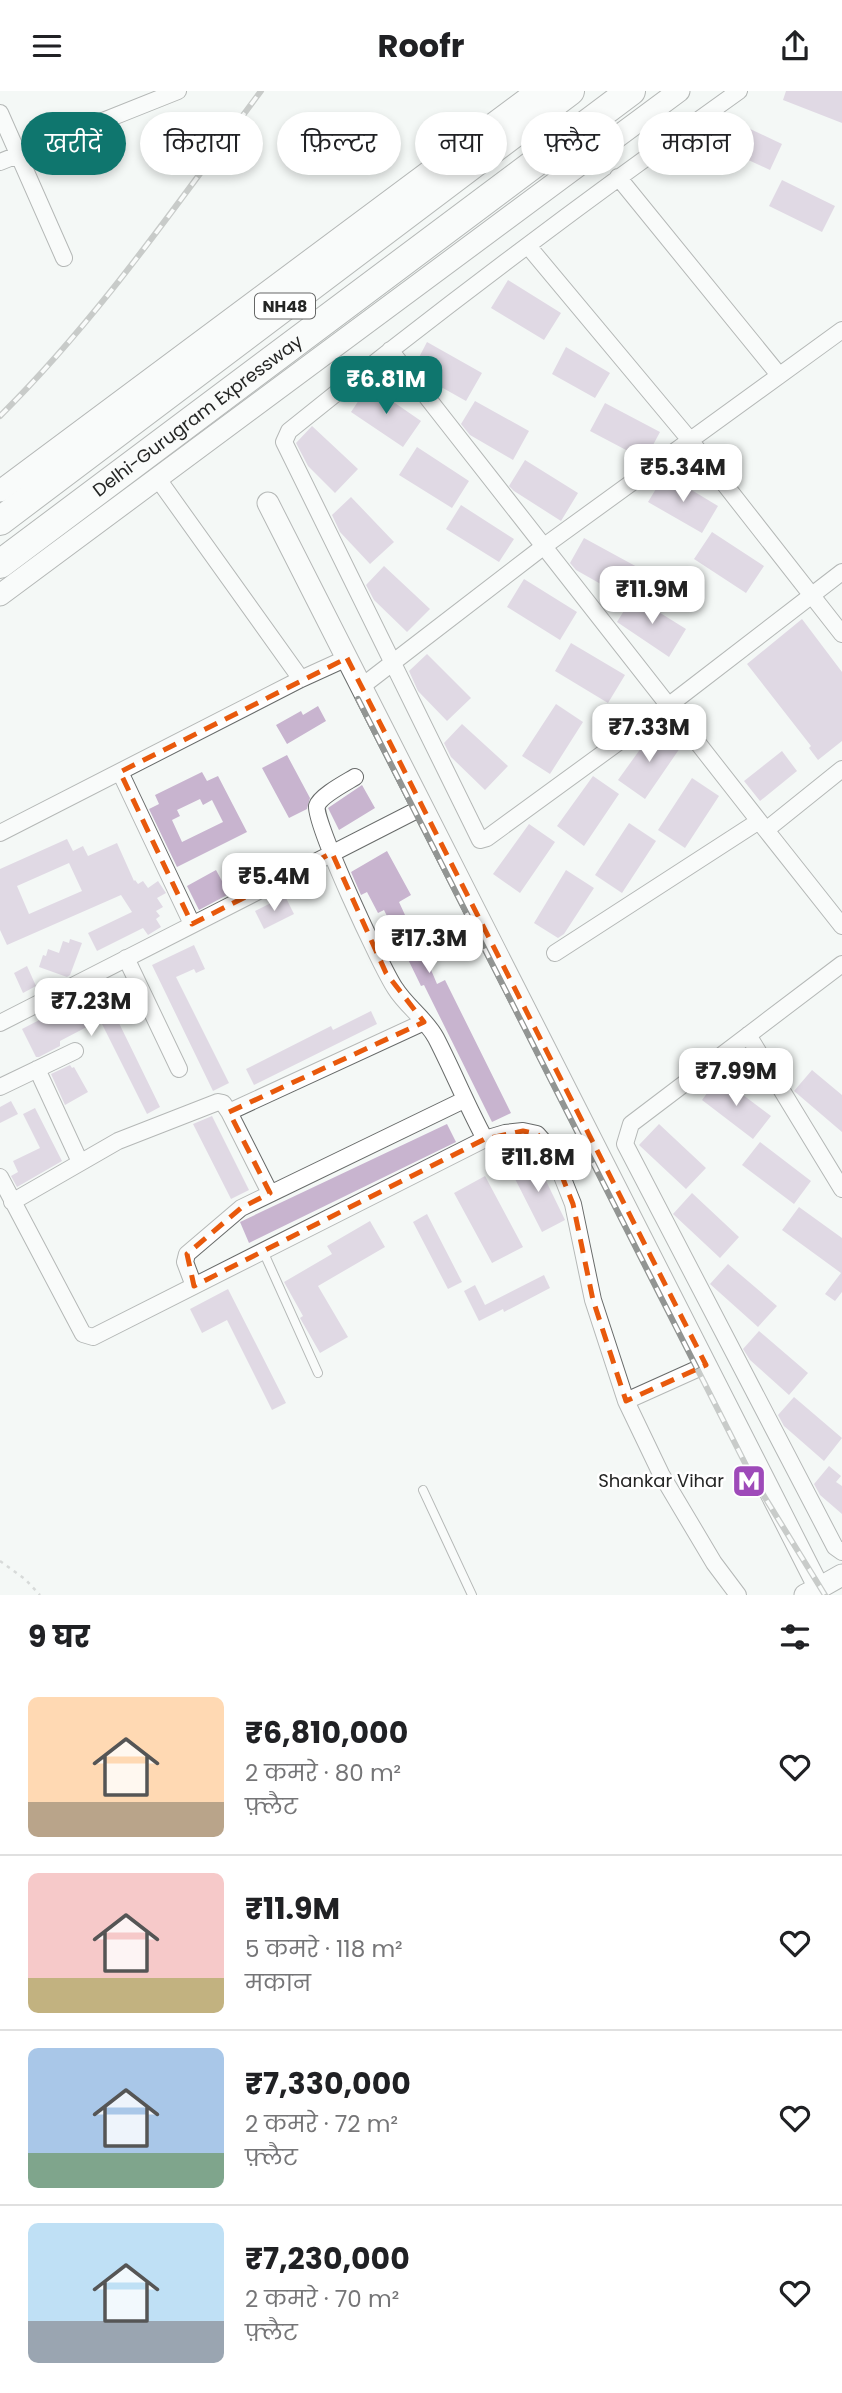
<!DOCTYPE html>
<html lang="hi">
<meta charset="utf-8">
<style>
:root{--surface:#fff;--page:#f6f6f6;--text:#202124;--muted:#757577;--line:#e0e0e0;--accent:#0f766e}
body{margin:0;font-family:Poppins,"Noto Sans Devanagari",sans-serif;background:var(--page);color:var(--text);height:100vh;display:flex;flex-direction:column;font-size:26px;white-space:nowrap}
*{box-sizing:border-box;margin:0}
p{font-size:23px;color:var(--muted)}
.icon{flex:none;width:38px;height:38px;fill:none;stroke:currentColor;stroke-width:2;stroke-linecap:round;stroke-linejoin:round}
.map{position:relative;height:1504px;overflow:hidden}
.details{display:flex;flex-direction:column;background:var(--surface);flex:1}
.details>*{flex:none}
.guide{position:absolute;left:21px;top:21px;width:802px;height:63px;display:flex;gap:14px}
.price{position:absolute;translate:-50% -60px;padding:0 16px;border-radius:14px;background:#fff;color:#222;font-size:23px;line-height:46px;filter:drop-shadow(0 2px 4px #0008)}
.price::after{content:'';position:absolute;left:50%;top:42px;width:21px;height:16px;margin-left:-10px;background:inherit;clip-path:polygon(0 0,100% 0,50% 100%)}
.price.on{background:var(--accent);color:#fff}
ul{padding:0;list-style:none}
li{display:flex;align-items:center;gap:21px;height:175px;padding:0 28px}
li+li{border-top:2px solid var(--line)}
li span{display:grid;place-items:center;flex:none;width:196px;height:140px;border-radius:10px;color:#555}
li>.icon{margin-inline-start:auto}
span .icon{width:84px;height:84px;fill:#fffc;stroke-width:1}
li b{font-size:30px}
h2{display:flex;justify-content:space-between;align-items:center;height:84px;padding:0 28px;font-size:30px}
.tag{padding:0 24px;border-radius:32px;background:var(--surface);box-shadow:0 4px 10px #0003;font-size:24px;line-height:63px}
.tag.on{background:var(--accent);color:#fff}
header{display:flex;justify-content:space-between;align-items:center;height:91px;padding:0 28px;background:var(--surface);font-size:32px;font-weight:700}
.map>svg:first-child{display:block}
.building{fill:#c8b4cf;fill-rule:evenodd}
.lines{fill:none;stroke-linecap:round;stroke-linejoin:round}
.lane-casing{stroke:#686b6a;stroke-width:10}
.street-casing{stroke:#686b6a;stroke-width:18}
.secondary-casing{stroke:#686b6a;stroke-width:23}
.highway-casing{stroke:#686b6a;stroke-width:30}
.path{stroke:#b4b7b6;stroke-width:2.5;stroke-dasharray:3.5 5;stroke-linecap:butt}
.lane{stroke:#fff;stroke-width:8}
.street{stroke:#fff;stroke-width:16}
.secondary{stroke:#fff;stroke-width:21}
.highway{stroke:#fff;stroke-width:28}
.rail-casing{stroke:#929593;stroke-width:6}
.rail{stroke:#fff;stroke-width:3.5;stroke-dasharray:10;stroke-linecap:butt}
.marked{fill:none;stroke:#e8590c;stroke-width:5;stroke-dasharray:14 9;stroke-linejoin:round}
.labels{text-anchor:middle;stroke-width:5;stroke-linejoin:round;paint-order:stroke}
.shield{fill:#fff;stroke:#666766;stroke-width:2}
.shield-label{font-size:16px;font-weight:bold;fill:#252625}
.street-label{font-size:18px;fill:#252625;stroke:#fff}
.poi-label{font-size:18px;fill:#252625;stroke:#fff;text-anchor:end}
</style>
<header><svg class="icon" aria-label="menu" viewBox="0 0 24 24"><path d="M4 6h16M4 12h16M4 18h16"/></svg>Roofr<svg class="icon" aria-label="share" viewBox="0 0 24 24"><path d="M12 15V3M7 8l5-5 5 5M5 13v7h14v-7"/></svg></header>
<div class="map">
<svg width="842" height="1504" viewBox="0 0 842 1504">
<rect width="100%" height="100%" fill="#f4f8f6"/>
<path class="building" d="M 786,0 L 842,0 L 842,32 L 783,9 Z
M 729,28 L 782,53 L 770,79 L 716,54 Z
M 782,89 L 835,115 L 822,141 L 769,115 Z
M 508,189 L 561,222 L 544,249 L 491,217 Z
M 427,251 L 482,282 L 466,310 L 425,287 L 415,274 Z
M 566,256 L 610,282 L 595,307 L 552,283 Z
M 369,294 L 421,330 L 403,356 L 351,321 Z
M 475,310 L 529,340 L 513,369 L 470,344 L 461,333 Z
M 605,312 L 660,341 L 645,369 L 590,340 Z
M 312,335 L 358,378 L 335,402 L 308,375 L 296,352 Z
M 417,356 L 469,390 L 452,417 L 399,384 Z
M 525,369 L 578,402 L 561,430 L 514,400 L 509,395 Z
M 665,383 L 718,415 L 702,442 L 648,411 Z
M 351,406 L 394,451 L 370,473 L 340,441 L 332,424 Z
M 461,414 L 514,448 L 499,471 L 446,438 Z
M 712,441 L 764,475 L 746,502 L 694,468 Z
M 584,447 L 639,477 L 622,505 L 576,479 L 570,472 Z
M 384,475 L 430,518 L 407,541 L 374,509 L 366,494 Z
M 524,488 L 577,521 L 560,549 L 507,516 Z
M 633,505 L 686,538 L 669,566 L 617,531 Z
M 802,528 L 842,581 L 842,650 L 818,669 L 809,657 L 811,655 L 747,573 Z
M 571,552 L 625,584 L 608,612 L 555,580 Z
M 427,563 L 471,607 L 447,630 L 418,600 L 409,580 Z
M 556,613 L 583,631 L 550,683 L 522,665 Z
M 318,615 L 326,630 L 287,653 L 276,634 L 301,620 L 303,624 Z
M 462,633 L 508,675 L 485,699 L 451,666 L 444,652 Z
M 654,639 L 680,657 L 645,708 L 618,689 Z
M 782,660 L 797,680 L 760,710 L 744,690 Z
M 287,664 L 310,707 L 307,718 L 289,727 L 262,677 Z
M 202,681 L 207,690 L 218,685 L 247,741 L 177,776 L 149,718 L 159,713 L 155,704 ZM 200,708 L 203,714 L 212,709 L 223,731 L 182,751 L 172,729 L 180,725 L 177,719 Z
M 593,685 L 619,703 L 584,755 L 557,735 Z
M 692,687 L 719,705 L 685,757 L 658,739 Z
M 362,694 L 375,717 L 339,739 L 328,717 Z
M 629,732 L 656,750 L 622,802 L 595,784 Z
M 529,733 L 555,751 L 520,802 L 493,783 Z
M 67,748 L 73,760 L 83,755 L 88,765 L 117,752 L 134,790 L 135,789 L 138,793 L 143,790 L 148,797 L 158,790 L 166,802 L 157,807 L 163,816 L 156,820 L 160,825 L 156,828 L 161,836 L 148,844 L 143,837 L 97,860 L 88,842 L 132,821 L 121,804 L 7,854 L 0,839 L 0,778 ZM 69,772 L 82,800 L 29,823 L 17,795 Z
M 387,760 L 411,804 L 399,811 L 411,837 L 416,835 L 434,872 L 429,874 L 437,893 L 445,889 L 511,1022 L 492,1031 L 424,894 L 421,895 L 384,819 L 378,822 L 367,801 L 361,804 L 351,781 Z
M 216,779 L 229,803 L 199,819 L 187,795 Z
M 566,779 L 594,797 L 564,843 L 558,847 L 534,832 Z
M 285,805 L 294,823 L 264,838 L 255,820 Z
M 70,848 L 82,852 L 70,884 L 67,886 L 39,876 L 43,864 L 46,865 L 48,858 L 59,862 L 63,850 L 69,852 Z
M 194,854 L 205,878 L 196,882 L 194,878 L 176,886 L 229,992 L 213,1000 L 152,874 Z
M 27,875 L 36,895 L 23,902 L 14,882 Z
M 99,898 L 117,928 L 160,1016 L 147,1023 L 100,929 L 60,950 L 60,955 L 39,966 L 36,966 L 22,938 Z
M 371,920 L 377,933 L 254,994 L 246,978 L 331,935 L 333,939 Z
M 70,974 L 72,977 L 74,976 L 88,1001 L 65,1014 L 51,983 Z
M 812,979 L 842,1004 L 842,1041 L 794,1000 Z
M 719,986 L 771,1025 L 753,1048 L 702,1009 Z
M 11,1010 L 18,1023 L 0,1032 L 0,1016 Z
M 35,1017 L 62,1070 L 17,1096 L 11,1085 L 18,1081 L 13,1070 L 40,1057 L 23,1023 Z
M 212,1025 L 249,1099 L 231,1108 L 193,1033 Z
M 447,1033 L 456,1051 L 249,1152 L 240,1131 Z
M 659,1033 L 706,1077 L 686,1098 L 639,1054 Z
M 760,1051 L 811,1090 L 794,1113 L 742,1074 Z
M 534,1065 L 565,1129 L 542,1141 L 510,1078 Z
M 485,1085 L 523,1156 L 492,1172 L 454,1102 Z
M 692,1102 L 739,1146 L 720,1167 L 673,1123 Z
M 799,1116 L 842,1147 L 842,1201 L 835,1210 L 825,1203 L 841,1182 L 782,1139 Z
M 427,1123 L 462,1191 L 448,1198 L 413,1131 Z
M 370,1130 L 385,1156 L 318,1195 L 348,1246 L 320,1262 L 300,1227 L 303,1225 L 284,1191 L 332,1163 L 327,1155 Z
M 728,1173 L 777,1215 L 758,1236 L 710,1193 Z
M 544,1184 L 550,1197 L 504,1221 L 503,1218 L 479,1230 L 464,1200 L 475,1194 L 485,1214 Z
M 228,1198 L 286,1312 L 272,1319 L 227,1229 L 202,1242 L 190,1218 Z
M 759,1240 L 808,1282 L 789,1304 L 750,1269 L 743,1258 Z
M 794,1306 L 842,1347 L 824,1370 L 784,1335 L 778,1324 Z
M 829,1375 L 841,1385 L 836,1391 L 842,1395 L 842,1423 L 820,1404 L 814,1393 Z"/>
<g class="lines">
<g class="lane-casing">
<path id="lane" d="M 263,1160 L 318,1282
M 423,1399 L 472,1504"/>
</g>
<g class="street-casing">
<path id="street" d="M 739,0 C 586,109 435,222 289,340 L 284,351 L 480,749 L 487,747 L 668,615 L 842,481
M 0,22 L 64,167
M 0,71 L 178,0
M 618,86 L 779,284
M 528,155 L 690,349 L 842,543
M 390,259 L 766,739
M 158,388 L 301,588
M 361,596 L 543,456 L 842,239
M 842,678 L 766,739 L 842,835
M 120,681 L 192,833
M 355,686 C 347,691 320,705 317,715 C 313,730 382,878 395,897 C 406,915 426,928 436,947 C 453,980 467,1015 485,1048
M 0,742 L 301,588 L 347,567
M 555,862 L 759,730
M 126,867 L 179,978
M 842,873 L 631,1033 L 625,1053 L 835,1456 L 842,1461
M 0,932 L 423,716
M 748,944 L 842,1098
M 37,978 L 80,1071
M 0,996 L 75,960
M 229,1021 L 424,931
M 0,1086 L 83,1243 L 93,1246 L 485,1048 L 505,1042 L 523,1040 L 537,1043 L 552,1060 L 573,1113 L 593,1209 L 626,1310 L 661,1383 L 714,1472 L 738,1504
M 12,1111 L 118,1050 L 218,1011 L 223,1012 L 229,1021 L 270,1102
M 194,1195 L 185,1171 L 187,1163 L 241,1117 L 464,1009
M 626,1310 L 706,1274"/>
</g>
<g class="secondary-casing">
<path id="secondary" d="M 0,400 L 537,0
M 268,412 L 819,1497 L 805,1504
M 0,504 L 679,0
M 819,1497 L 842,1484"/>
</g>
<g class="highway-casing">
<g id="highway">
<path d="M 0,430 L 570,0"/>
<path id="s1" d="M 0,473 L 631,0"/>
</g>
</g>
<path class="path" d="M 0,1470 L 25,1488 L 40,1504"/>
<use href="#lane" class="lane"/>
<use href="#street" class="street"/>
<use href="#secondary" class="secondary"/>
<use href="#highway" class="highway"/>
<g class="rail-casing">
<path id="rail" d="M 0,325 C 99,227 178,111 261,0
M 358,608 L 751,1384 L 825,1504"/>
</g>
<use href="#rail" class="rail"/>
</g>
<path d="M0 0H842V1504H0ZM 347,567 L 706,1274 L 626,1310 L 593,1209 L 573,1113 L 552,1060 L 537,1043 L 523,1040 L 485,1048 L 194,1195 L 187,1163 L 241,1117 L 270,1102 L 229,1021 L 424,931 L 386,882 L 332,762 L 192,833 L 120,681 Z" fill="#f4f8f6" fill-opacity=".55" fill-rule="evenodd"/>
<path class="marked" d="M 347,567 L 706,1274 L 626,1310 L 593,1209 L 573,1113 L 552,1060 L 537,1043 L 523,1040 L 485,1048 L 194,1195 L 187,1163 L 241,1117 L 270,1102 L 229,1021 L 424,931 L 386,882 L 332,762 L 192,833 L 120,681 Z"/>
<defs>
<g id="metro-square" transform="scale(1.75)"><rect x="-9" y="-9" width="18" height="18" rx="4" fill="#9e4ab9" stroke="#fff"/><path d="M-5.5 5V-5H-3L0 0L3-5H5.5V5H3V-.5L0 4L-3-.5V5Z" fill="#fff"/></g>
</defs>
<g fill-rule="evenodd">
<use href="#metro-square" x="749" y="1390"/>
</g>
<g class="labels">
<rect class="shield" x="255" y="202.5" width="60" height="25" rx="5"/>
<g class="shield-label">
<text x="285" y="221">NH48</text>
</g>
<g class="street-label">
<text dy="6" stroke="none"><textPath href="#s1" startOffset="247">Delhi-Gurugram Expressway</textPath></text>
</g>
<g class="poi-label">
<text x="724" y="1396">Shankar Vihar</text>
</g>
</g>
</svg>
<b class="price on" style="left:386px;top:325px">₹6.81M</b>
<b class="price" style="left:683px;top:413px">₹5.34M</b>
<b class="price" style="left:652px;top:535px">₹11.9M</b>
<b class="price" style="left:649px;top:673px">₹7.33M</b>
<b class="price" style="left:274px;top:822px">₹5.4M</b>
<b class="price" style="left:429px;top:884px">₹17.3M</b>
<b class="price" style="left:91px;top:947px">₹7.23M</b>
<b class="price" style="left:736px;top:1017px">₹7.99M</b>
<b class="price" style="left:538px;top:1103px">₹11.8M</b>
<div class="guide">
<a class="tag on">खरीदें</a>
<a class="tag">किराया</a>
<a class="tag">फ़िल्टर</a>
<a class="tag">नया</a>
<a class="tag">फ़्लैट</a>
<a class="tag">मकान</a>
</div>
</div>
<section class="details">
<h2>9 घर<svg class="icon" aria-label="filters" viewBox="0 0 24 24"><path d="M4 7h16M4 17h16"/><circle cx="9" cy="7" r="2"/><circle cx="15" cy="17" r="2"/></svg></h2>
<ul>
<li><span style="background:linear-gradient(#ffd9b3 75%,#b9a48a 0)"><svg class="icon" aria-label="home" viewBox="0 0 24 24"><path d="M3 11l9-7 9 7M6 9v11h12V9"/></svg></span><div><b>₹6,810,000</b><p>2 कमरे · 80 m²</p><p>फ़्लैट</p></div><svg class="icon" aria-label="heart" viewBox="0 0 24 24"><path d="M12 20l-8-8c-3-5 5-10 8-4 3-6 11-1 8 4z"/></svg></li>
<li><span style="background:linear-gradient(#f6c9c9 75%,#c2b280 0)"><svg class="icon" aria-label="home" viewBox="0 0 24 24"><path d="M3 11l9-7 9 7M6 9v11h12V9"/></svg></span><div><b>₹11.9M</b><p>5 कमरे · 118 m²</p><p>मकान</p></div><svg class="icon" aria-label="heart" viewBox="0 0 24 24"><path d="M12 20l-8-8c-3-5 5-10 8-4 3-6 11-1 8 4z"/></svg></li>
<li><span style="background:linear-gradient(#a9c7e8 75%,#7fa58c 0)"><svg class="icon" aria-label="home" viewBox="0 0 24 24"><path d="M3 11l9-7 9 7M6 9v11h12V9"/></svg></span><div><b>₹7,330,000</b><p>2 कमरे · 72 m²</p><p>फ़्लैट</p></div><svg class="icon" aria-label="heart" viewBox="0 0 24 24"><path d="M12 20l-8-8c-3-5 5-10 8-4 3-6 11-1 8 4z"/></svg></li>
<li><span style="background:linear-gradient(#bfe0f5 70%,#9aa5b1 0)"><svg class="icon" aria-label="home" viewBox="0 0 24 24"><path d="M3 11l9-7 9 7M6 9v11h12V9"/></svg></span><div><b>₹7,230,000</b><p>2 कमरे · 70 m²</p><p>फ़्लैट</p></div><svg class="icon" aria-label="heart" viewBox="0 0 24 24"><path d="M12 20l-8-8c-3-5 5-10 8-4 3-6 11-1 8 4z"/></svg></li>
</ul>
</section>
